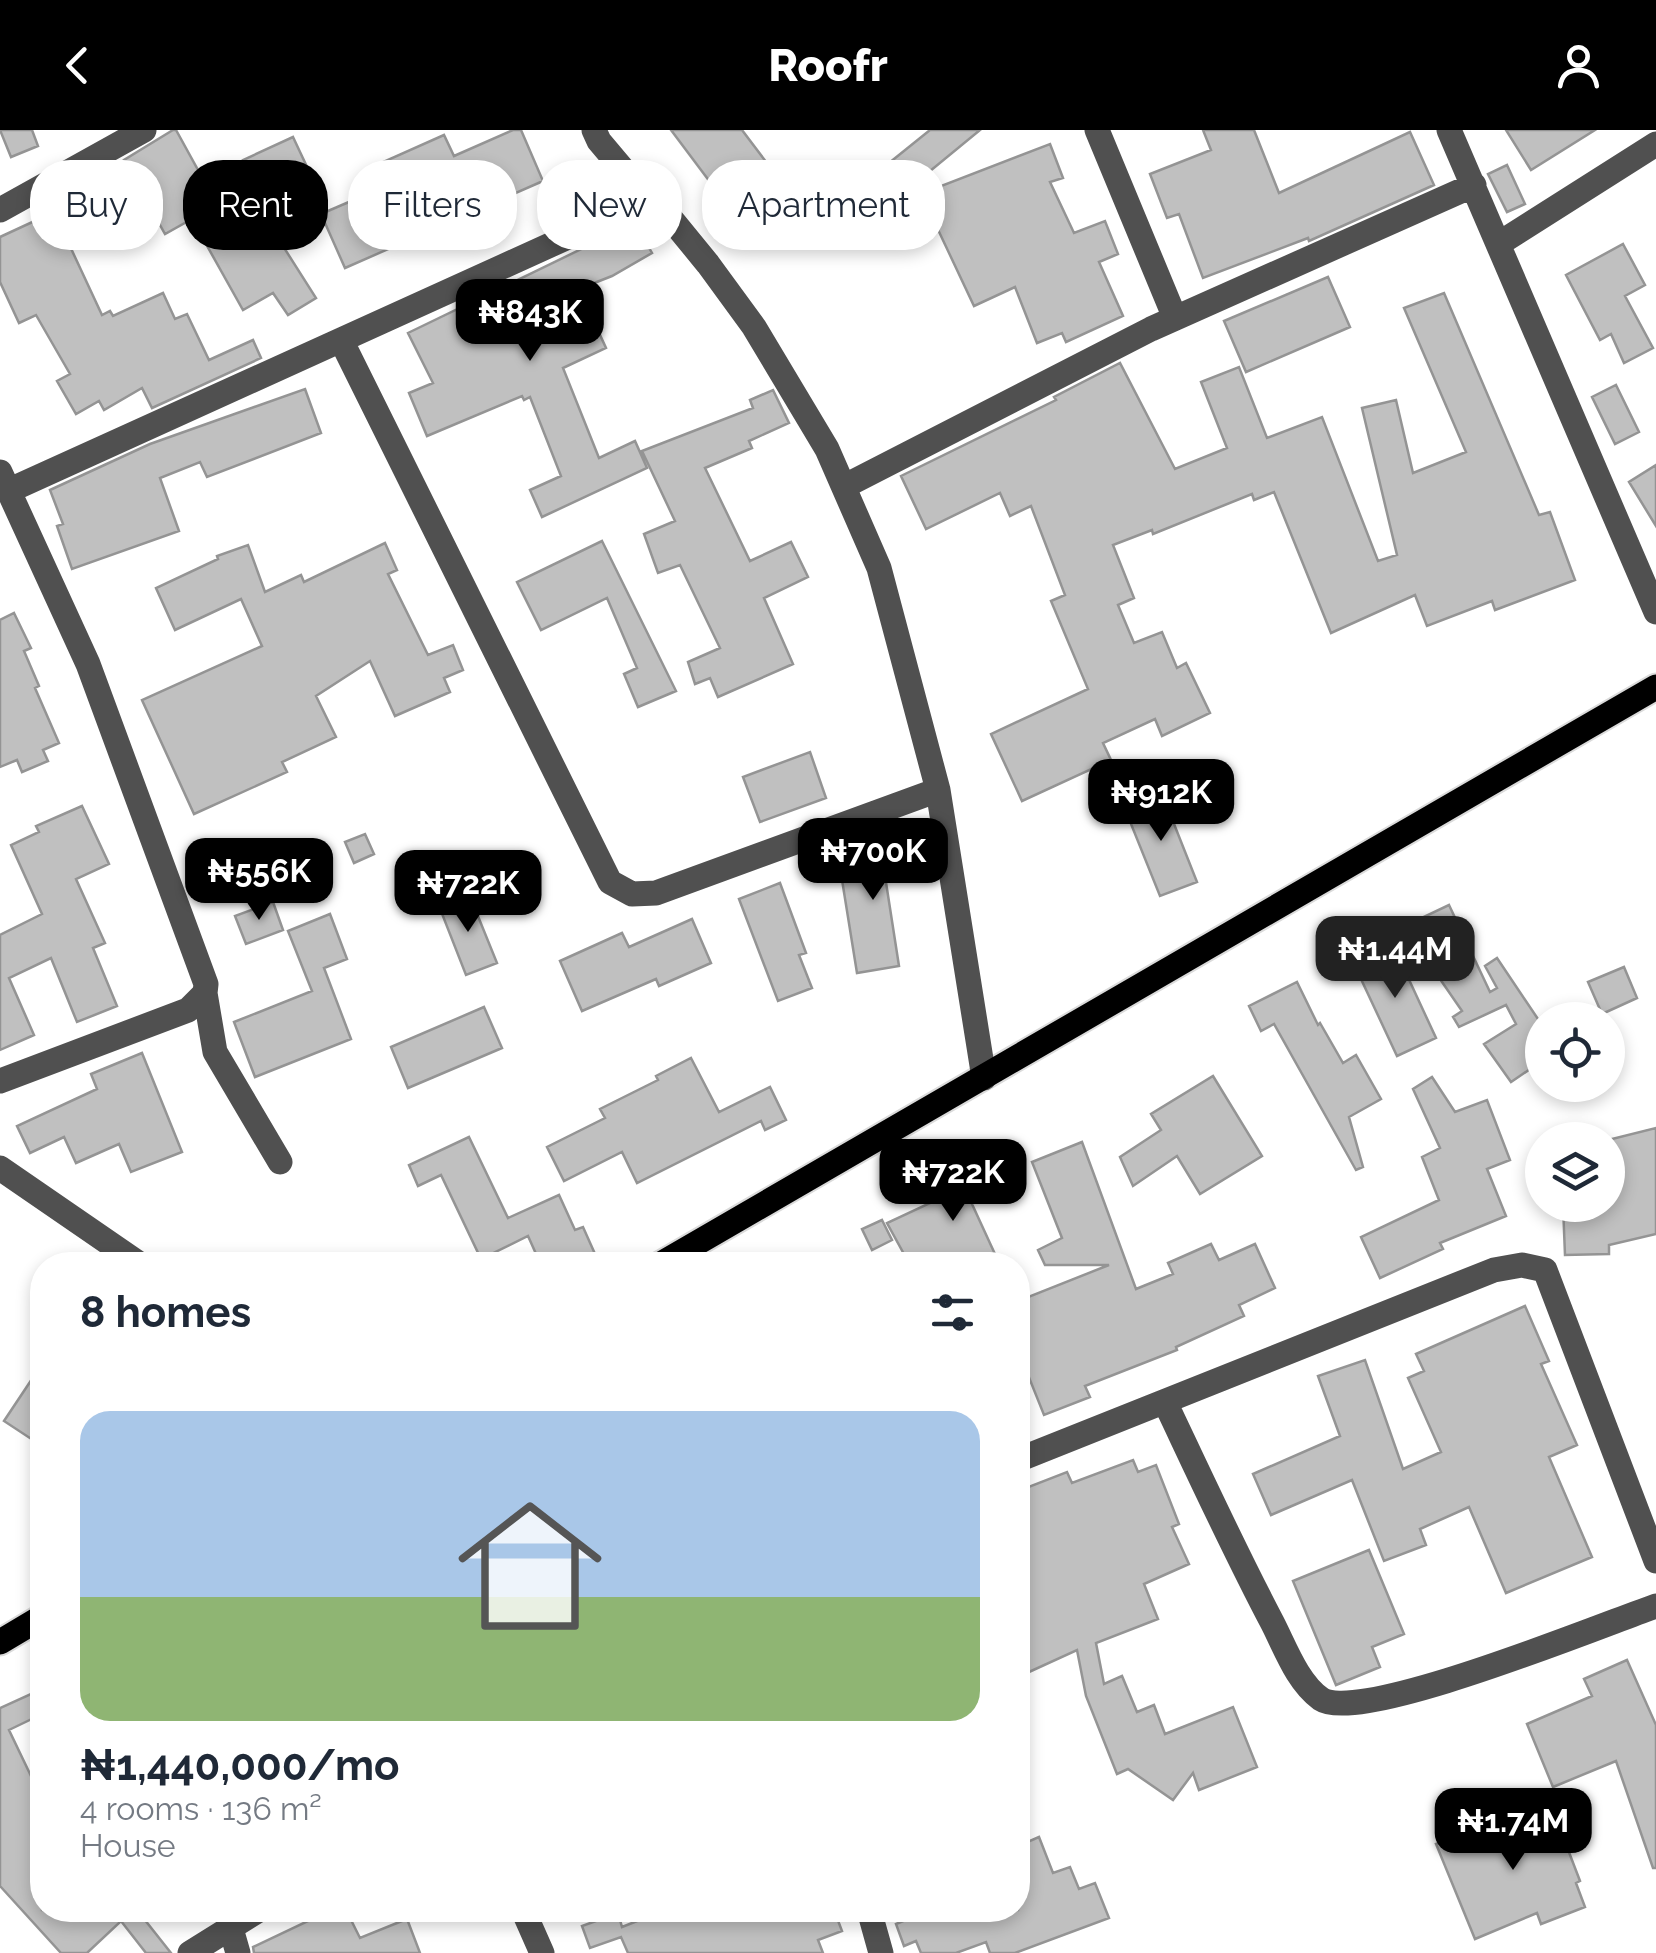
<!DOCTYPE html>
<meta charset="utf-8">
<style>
:root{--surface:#fff;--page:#f6f6f7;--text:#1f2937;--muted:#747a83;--line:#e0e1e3;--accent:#000}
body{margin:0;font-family:Raleway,sans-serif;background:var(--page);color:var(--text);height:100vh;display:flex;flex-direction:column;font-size:38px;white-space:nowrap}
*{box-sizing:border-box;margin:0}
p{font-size:32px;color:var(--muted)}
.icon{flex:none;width:55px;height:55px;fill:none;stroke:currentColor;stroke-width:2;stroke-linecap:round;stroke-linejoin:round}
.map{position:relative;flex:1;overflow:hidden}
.panel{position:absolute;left:30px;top:1122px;width:1000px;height:670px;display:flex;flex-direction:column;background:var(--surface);border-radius:40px;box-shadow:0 5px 15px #0003}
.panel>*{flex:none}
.top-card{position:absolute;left:30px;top:30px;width:1000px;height:90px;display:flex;gap:20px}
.controls{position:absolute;left:1525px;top:872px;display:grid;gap:20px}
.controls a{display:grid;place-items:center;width:100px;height:100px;border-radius:50%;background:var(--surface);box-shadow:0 5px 15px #0003;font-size:50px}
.price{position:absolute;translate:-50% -85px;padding:0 22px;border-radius:20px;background:var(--accent);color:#fff;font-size:32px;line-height:65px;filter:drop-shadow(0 2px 5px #0008)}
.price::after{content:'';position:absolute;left:50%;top:60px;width:30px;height:22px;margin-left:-15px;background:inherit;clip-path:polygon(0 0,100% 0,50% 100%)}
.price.on{background:#222;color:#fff}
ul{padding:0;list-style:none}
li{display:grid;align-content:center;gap:20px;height:530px;padding:0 50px}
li+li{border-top:2px solid var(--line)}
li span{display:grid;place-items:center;height:310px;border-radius:30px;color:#555}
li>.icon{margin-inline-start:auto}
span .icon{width:180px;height:180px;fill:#fffc;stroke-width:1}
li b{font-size:42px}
h2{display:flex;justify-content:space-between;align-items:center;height:120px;padding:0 50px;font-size:42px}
.tag{padding:0 35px;border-radius:40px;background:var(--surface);box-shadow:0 5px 15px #0003;font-size:35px;line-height:90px}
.tag.on{background:var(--accent);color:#fff}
header{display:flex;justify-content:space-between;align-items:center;height:130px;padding:0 50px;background:var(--accent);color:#fff;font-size:45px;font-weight:800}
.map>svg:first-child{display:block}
.building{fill:#c0c0c0;stroke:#949494;stroke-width:2.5}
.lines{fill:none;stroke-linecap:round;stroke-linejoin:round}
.major-casing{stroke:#dbdbdb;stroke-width:29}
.minor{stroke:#505050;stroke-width:25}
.major{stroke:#000;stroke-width:25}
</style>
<header><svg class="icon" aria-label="back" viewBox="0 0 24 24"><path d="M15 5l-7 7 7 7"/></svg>Roofr<svg class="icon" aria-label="person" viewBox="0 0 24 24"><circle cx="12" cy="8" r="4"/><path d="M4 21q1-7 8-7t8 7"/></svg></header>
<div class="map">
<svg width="1656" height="1823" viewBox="0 0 1656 1823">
<rect width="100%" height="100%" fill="#fff"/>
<path class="building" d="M 0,0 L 32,0 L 38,16 L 11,27 Z
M 173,0 L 176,0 L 236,109 L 267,91 L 316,168 L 288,185 L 273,163 L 243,180 L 192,89 L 165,104 L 124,30 Z
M 513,0 L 521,0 L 543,51 L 345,138 L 321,84 L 393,53 L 383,32 L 444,5 L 454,26 Z
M 671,0 L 742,0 L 779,49 L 734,84 Z
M 930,0 L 980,0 L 879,83 L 858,58 Z
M 1203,0 L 1254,0 L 1279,63 L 1410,2 L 1434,55 L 1309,111 L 1308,108 L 1203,148 L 1179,84 L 1167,88 L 1150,44 L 1211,20 Z
M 1506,0 L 1595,0 L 1531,40 Z
M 293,7 L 315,54 L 265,77 L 243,30 Z
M 1050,14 L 1063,48 L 1050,52 L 1074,103 L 1105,91 L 1118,124 L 1099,132 L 1123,186 L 1066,212 L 1062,203 L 1037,213 L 1015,157 L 974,176 L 933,89 L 905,108 L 884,78 Z
M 1507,35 L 1525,74 L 1507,82 L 1488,44 Z
M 590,55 L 604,68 L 597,76 L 582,83 L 572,74 Z
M 54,82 L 102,185 L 110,181 L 113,186 L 163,163 L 175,189 L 187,184 L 209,230 L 253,210 L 261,228 L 152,278 L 142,258 L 104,280 L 99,271 L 76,284 L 57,251 L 70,244 L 36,185 L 19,193 L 0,152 L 0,107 Z
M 637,97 L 652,123 L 612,146 L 579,159 L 606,218 L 563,238 L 599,328 L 635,311 L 647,338 L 542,387 L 530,360 L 561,346 L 530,267 L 524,270 L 522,266 L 427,306 L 409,263 L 433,253 L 408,203 L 600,110 L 603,118 Z
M 1623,114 L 1645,155 L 1625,166 L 1653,218 L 1624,233 L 1611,204 L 1600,210 L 1566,145 Z
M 1328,147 L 1350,197 L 1246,242 L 1224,191 Z
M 1444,163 L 1539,385 L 1550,382 L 1575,450 L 1495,480 L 1492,471 L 1427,496 L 1415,465 L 1331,503 L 1274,362 L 1254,370 L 1252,364 L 1153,404 L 1152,400 L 1113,415 L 1134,468 L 1118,475 L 1134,513 L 1162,502 L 1177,538 L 1186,533 L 1210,583 L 1162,606 L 1155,589 L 1103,613 L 1111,630 L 1022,671 L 991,604 L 1088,559 L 1051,471 L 1065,465 L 1031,376 L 1010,386 L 1000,363 L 926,399 L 901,346 L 1056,270 L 1054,267 L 1120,233 L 1175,339 L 1227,318 L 1201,252 L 1239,237 L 1267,308 L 1322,287 L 1378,431 L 1397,425 L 1362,278 L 1396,270 L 1413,343 L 1466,322 L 1404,178 Z
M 1616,255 L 1639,302 L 1615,314 L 1592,267 Z
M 305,259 L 321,303 L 207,347 L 200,332 L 160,348 L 179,401 L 72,439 L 57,396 L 63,394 L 50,360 L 150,314 Z
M 773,260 L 789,293 L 749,311 L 752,318 L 705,338 L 750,431 L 791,412 L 808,447 L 764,468 L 793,534 L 718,567 L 710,548 L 695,554 L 688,532 L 720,518 L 680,435 L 658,443 L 644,404 L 675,391 L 642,321 L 753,278 L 750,270 Z
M 1656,335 L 1656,396 L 1629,352 Z
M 602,411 L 676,561 L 638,577 L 624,544 L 637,538 L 607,468 L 541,500 L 517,452 Z
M 385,413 L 397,440 L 388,444 L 428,525 L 453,515 L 463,540 L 444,548 L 450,562 L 395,586 L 370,531 L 316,566 L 336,607 L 282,632 L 287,642 L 194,684 L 142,570 L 262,516 L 241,469 L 175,500 L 156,458 L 218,429 L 217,426 L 248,415 L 265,462 L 301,445 L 304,452 Z
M 14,483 L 31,518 L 24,521 L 39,556 L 35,558 L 59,613 L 43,620 L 48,631 L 22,642 L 17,630 L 0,637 L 0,490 Z
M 810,622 L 826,668 L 760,692 L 743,647 Z
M 1159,656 L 1197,752 L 1160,766 L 1127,684 L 1145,677 L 1140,664 Z
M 82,676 L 109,734 L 76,749 L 105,813 L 93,818 L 117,876 L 77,892 L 51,828 L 9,848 L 34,905 L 0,920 L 0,805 L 42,784 L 11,715 L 39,702 L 36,696 Z
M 365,704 L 374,724 L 354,733 L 345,712 Z
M 912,713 L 917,741 L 885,746 L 899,836 L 857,843 L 838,725 Z
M 780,753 L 806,823 L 799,825 L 812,858 L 778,871 L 739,769 Z
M 469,764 L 497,833 L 466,845 L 439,776 Z
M 273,772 L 283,800 L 246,814 L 235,786 Z
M 1449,775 L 1490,862 L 1497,858 L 1485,836 L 1497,828 L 1542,895 L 1542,931 L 1511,952 L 1484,914 L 1516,894 L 1506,875 L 1459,897 L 1453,887 L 1462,881 L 1411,807 L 1420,802 L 1415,791 Z
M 330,784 L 347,829 L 324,838 L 351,909 L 255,947 L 234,892 L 312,861 L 288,801 Z
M 692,789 L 711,833 L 659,856 L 656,849 L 582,881 L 560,831 L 622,803 L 629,817 Z
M 1393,815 L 1436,908 L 1397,926 L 1354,834 Z
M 1624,837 L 1637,868 L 1602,884 L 1588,852 Z
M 1297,852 L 1318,895 L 1320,893 L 1343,933 L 1356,925 L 1381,969 L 1349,987 L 1363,1037 L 1356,1040 L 1274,894 L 1261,901 L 1249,876 Z
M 484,877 L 502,918 L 408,958 L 391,917 Z
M 142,923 L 182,1022 L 131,1042 L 119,1014 L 76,1033 L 64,1007 L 30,1023 L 17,996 L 97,959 L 91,944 Z
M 691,928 L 719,982 L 770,957 L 786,990 L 765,1000 L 761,991 L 637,1053 L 622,1022 L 564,1051 L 547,1017 L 605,988 L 600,979 L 658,950 L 656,946 Z
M 1213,946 L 1262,1026 L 1200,1064 L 1177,1026 L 1133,1056 L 1120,1027 L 1161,1000 L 1151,984 Z
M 1432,947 L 1455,982 L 1487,970 L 1510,1030 L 1487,1039 L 1506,1086 L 1440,1113 L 1443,1119 L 1380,1148 L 1361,1107 L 1439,1070 L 1422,1027 L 1440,1018 L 1413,959 Z
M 1656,998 L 1656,1104 L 1609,1115 L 1609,1124 L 1565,1125 L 1563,1075 L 1608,1075 L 1608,1010 Z
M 469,1007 L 508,1088 L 559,1065 L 575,1100 L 583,1097 L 595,1124 L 572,1135 L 541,1135 L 528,1106 L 481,1129 L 441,1045 L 418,1056 L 409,1035 Z
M 1082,1012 L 1136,1159 L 1173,1144 L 1168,1133 L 1211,1114 L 1219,1130 L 1255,1114 L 1275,1158 L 1239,1175 L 1244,1186 L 1176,1217 L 1177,1220 L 1085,1256 L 1090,1267 L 1044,1285 L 1018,1220 L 1018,1171 L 1109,1135 L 1045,1135 L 1038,1120 L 1062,1108 L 1032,1032 Z
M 1003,1024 L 1017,1050 L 972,1074 L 1000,1135 L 944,1135 L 940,1127 L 926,1135 L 910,1135 L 887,1093 L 988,1046 L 981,1035 Z
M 882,1090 L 892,1110 L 872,1120 L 862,1099 Z
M 1525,1176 L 1549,1231 L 1541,1234 L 1577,1315 L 1549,1327 L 1592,1427 L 1506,1463 L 1469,1377 L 1420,1399 L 1426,1415 L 1384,1431 L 1352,1350 L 1271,1385 L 1253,1344 L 1340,1306 L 1318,1246 L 1365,1230 L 1403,1339 L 1441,1322 L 1408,1248 L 1424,1241 L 1416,1224 Z
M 42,1234 L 42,1316 L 4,1291 Z
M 1133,1330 L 1138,1342 L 1156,1335 L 1179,1394 L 1172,1397 L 1189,1434 L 1144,1454 L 1158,1489 L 1096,1513 L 1104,1554 L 1122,1546 L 1137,1582 L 1154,1575 L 1165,1604 L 1233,1577 L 1257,1637 L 1199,1660 L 1193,1643 L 1173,1670 L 1128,1639 L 1117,1644 L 1086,1566 L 1077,1520 L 1029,1542 L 1018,1518 L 1018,1361 L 1067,1342 L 1072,1353 Z
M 1369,1420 L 1404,1504 L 1372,1517 L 1380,1537 L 1336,1555 L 1293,1451 Z
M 1627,1530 L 1656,1595 L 1656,1738 L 1653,1738 L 1616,1631 L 1553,1657 L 1527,1594 L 1592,1566 L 1584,1549 Z
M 42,1559 L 42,1584 L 9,1600 L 42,1669 L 42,1780 L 137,1780 L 171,1823 L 146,1823 L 121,1791 L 87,1823 L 61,1823 L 0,1756 L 0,1578 Z
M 1552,1678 L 1580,1751 L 1576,1753 L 1585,1777 L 1541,1794 L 1537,1783 L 1475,1809 L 1436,1714 L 1479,1696 L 1482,1705 Z
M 1039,1707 L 1053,1743 L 1070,1737 L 1079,1759 L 1095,1753 L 1109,1788 L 1015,1823 L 990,1823 L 986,1812 L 956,1823 L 921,1823 L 916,1811 L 904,1816 L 896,1794 L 908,1789 L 905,1780 L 1018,1780 L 1018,1716 Z
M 331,1780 L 346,1780 L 360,1808 L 407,1789 L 420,1823 L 254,1823 L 253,1817 Z
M 665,1780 L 834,1780 L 842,1801 L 818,1810 L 823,1823 L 628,1823 L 621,1807 L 590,1818 L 582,1796 L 618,1783 L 622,1797 Z"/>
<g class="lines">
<g class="major-casing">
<path id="major" d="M 659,1135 L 1656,557
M 0,1512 L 42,1487"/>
</g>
<path class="minor" d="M 594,0 L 599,11 L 631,49 L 654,68 L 708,134 L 754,197 L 827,319 L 879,438 L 938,660 L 984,948
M 1097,0 L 1175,188
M 1449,0 L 1656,482
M 0,80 L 144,0
M 1500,113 L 1656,14
M 341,210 L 610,752 L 632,764 L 656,763 L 938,660
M 0,342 L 88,534 L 206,854 L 205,863 L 188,880 L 0,951
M 845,356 L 1151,199 L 1474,55
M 8,361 L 654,68
M 205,863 L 215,922 L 280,1032
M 0,1038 L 141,1135
M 1165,1272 C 1200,1346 1234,1420 1272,1492 C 1285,1517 1297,1552 1321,1569 C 1359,1595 1604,1494 1656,1476
M 1018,1330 L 1494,1140 L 1522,1135 L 1545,1140 L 1656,1431
M 523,1780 L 542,1823
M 869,1780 L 881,1823
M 230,1795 L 238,1823
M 190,1823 L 259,1780"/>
<use href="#major" class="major"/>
</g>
</svg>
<div class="controls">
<a><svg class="icon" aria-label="locate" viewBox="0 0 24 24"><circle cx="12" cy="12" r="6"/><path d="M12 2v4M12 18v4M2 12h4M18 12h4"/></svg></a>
<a><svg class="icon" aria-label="layers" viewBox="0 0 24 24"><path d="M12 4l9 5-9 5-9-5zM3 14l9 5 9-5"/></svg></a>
</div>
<b class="price" style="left:530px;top:234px">₦843K</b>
<b class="price" style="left:1161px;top:714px">₦912K</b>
<b class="price" style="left:873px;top:773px">₦700K</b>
<b class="price" style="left:259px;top:793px">₦556K</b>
<b class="price" style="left:468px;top:805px">₦722K</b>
<b class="price on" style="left:1395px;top:871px">₦1.44M</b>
<b class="price" style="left:953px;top:1094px">₦722K</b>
<b class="price" style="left:1513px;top:1743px">₦1.74M</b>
<div class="top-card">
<a class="tag">Buy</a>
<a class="tag on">Rent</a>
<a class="tag">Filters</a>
<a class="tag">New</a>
<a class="tag">Apartment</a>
</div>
<section class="panel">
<h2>8 homes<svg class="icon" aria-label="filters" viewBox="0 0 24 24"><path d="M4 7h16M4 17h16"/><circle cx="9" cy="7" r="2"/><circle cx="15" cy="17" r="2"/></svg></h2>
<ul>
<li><span style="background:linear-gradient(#a9c7e8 60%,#8fb573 0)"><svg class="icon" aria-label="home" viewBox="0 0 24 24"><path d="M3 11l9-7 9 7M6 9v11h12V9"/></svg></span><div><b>₦1,440,000/mo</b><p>4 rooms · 136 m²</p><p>House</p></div></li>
</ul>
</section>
</div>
